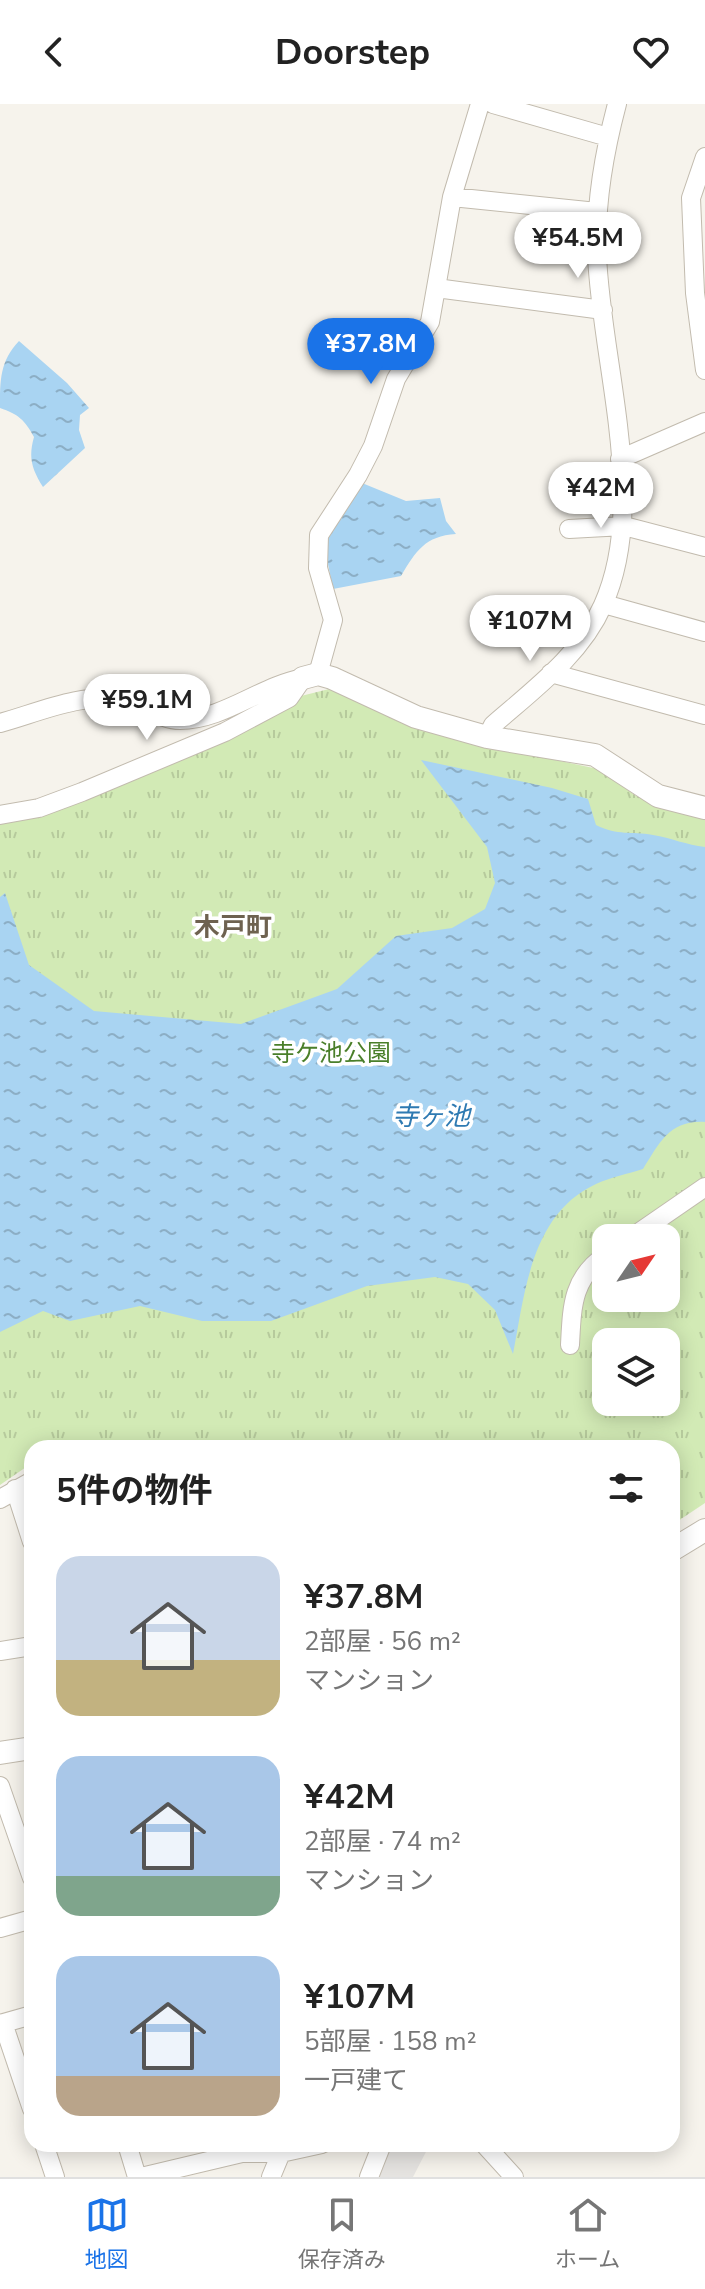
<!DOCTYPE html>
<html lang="ja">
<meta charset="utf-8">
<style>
:root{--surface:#fff;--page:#f6f6f6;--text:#222;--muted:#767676;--line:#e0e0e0;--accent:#1a73e8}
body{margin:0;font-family:"Nunito Sans","Noto Sans JP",sans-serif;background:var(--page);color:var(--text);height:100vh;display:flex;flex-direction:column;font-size:30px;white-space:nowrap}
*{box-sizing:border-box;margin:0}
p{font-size:26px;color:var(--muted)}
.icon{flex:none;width:44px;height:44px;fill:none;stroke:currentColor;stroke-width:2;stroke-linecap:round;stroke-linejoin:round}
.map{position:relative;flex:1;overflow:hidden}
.side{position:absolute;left:24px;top:1336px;width:656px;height:712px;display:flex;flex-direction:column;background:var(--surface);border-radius:24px;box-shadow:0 4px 20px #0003}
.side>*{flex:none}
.needle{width:52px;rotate:55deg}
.fabs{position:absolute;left:592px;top:1120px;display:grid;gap:16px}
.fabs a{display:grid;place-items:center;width:88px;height:88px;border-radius:16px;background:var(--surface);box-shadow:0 4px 20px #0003;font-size:40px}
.price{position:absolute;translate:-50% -68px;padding:0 18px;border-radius:28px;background:#fff;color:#222;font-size:26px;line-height:52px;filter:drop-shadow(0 2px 4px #0008)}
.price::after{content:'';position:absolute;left:50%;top:48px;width:24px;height:18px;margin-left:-12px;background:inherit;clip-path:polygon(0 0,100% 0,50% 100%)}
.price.selected{background:var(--accent);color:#fff}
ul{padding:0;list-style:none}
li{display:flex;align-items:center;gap:24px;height:200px;padding:0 32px}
li span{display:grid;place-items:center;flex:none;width:224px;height:160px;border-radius:24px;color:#555}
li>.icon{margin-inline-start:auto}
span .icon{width:96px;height:96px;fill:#fffc;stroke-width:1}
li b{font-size:34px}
h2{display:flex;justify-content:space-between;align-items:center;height:96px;padding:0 32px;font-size:34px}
header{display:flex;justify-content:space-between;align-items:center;height:104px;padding:0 32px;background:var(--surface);font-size:36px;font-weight:700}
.dock{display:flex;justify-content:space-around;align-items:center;height:112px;border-top:2px solid var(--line);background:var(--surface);font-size:22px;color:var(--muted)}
.dock a{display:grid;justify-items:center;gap:4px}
.dock .selected{color:var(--accent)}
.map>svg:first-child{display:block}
.park{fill:url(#park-tufts);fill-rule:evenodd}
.parking{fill:#e5e3e0}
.water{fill:url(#water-ripples)}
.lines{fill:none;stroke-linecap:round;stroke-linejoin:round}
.minor-casing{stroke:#c2bbae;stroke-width:20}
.tertiary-casing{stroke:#c2bbae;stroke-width:24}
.minor{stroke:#fff;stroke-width:18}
.tertiary{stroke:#fff;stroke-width:22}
.labels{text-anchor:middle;stroke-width:7;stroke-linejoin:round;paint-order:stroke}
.park-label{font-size:24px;fill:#4a7f2a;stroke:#fff}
.neighbourhood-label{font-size:26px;font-weight:bold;fill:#6e6250;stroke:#fff}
.water-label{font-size:26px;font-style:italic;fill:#2e7ab2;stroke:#fff}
</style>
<header><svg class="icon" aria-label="back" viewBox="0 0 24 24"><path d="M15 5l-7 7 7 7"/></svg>Doorstep<svg class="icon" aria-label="heart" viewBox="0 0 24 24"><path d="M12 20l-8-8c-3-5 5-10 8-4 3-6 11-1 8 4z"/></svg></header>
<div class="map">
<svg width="705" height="2073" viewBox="0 0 705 2073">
<defs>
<pattern id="park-tufts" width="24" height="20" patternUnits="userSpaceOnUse" patternTransform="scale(2)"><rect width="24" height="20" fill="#d2eab5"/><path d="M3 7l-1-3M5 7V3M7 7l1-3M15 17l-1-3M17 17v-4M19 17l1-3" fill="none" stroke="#b6ca9c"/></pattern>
<pattern id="water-ripples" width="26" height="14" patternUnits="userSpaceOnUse" patternTransform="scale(2)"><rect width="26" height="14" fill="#a9d4f2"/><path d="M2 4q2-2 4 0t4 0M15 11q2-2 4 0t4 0" fill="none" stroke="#8caec5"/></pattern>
</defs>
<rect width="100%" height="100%" fill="#f6f3ec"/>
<path class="park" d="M 329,585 L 373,598 L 401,619 L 442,632 L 598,665 L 636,692 L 705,710 L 705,1399 L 672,1421 L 672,1344 L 32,1344 L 32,1359 L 0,1381 L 0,719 L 301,592 ZM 606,1134 L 666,1134 L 666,1194 L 606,1194 ZM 606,1238 L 666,1238 L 666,1298 L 606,1298 Z"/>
<path class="parking" d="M 385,2040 L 430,2040 L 413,2073 L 372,2073 Z"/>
<path class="water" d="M 19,237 L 67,279 L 89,304 L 80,311 L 79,326 L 85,344 L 43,383 C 32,365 28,354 34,333 C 25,316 18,310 0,304 C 0,276 0,257 19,237 Z
M 362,379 L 406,397 L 440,394 L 446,417 L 456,430 C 425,432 416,447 401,472 L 333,485 L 325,445 L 332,424 Z
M 421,656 L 552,684 L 588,695 L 596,721 C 619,732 630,727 653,731 C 671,734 687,741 705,743 L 705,1018 C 670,1016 660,1038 643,1065 C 628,1070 611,1073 596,1080 C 531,1110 525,1188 513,1250 L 495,1206 L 468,1180 L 435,1173 L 367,1182 L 271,1217 L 202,1217 L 140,1202 L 70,1217 L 43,1207 L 0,1228 L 0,793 L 5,789 L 29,861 L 94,907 L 241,920 L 337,885 L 396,832 L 452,824 L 485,805 L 495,779 L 487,743 Z"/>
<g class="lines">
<g class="minor-casing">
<path id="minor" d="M 493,0 L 608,33
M 705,53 L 691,94 L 695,189 L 705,266
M 452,93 L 597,108
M 436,184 L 603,206
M 620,355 L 705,318
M 569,425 L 624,422 L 705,443
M 604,500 L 705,528
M 551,569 L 705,611
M 318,570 L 333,516 L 318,464 L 319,431 L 358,371 L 373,342 L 396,275 L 430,218 L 452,93 L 480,0
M 0,619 C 37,609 83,588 121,596 C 140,600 161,616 180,616 C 223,616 261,582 303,574
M 487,633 L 493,621 C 533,586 581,551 603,501 C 649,399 601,258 597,151 C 595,100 604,49 617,0
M 0,711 L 39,704 L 82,688 L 225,628 L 289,594 L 303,574
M 631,1134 L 705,1083
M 570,1241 C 572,1202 572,1174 606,1151
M 15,1385 L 32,1438
M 0,1395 L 32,1377
M 0,1547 L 32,1542
M 0,1682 L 32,1774
M 0,1824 L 32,1815
M 3,1919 L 32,2005
M 0,1920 L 32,1911
M 44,2040 L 55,2073
M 127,2040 L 137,2073
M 484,2040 L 514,2073
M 141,2073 L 242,2049 L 281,2049 L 322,2040
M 271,2073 L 281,2049
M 369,2073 L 382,2040"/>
</g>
<g class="tertiary-casing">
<path id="tertiary" d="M 303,574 L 318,570 L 332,574 L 416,613 L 487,633 L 595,651 L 658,692 L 705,704
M 672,1446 L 705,1426
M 0,1649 L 32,1644"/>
</g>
<use href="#minor" class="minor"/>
<use href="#tertiary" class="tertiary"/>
</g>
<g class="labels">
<g class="park-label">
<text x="331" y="957">寺ケ池公園</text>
</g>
<g class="neighbourhood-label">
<text x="233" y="832">木戸町</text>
</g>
<g class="water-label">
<text x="431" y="1021">寺ヶ池</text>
</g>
</g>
</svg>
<div class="fabs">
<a><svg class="needle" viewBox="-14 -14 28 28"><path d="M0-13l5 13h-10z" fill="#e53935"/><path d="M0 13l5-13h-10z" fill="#767676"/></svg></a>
<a><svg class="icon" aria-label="layers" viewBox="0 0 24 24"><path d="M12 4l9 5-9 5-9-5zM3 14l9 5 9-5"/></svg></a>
</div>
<b class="price" style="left:578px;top:176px">¥54.5M</b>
<b class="price selected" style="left:371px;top:282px">¥37.8M</b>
<b class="price" style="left:601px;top:426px">¥42M</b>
<b class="price" style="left:530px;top:559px">¥107M</b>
<b class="price" style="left:147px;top:638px">¥59.1M</b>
<section class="side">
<h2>5件の物件<svg class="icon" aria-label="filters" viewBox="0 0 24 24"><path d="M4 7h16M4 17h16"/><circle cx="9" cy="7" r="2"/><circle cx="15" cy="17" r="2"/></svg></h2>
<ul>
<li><span style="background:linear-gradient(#c9d6e8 65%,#c2b280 0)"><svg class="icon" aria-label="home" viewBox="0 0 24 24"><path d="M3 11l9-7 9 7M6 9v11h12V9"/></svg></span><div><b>¥37.8M</b><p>2部屋 · 56 m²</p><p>マンション</p></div></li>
<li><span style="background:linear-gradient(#a9c7e8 75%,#7fa58c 0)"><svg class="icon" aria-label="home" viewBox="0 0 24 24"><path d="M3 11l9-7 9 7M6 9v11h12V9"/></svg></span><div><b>¥42M</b><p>2部屋 · 74 m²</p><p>マンション</p></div></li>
<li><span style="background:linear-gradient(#a9c7e8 75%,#b9a48a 0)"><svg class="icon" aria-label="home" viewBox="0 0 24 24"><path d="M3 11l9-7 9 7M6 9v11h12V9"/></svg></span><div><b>¥107M</b><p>5部屋 · 158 m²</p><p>一戸建て</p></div></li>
</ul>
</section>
</div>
<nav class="dock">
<a class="selected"><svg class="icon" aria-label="map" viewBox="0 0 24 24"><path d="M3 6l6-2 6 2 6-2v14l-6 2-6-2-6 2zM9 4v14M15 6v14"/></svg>地図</a>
<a><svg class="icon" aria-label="saved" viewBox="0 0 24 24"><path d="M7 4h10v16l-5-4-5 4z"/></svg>保存済み</a>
<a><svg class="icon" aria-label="home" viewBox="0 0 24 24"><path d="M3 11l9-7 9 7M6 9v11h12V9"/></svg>ホーム</a>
</nav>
